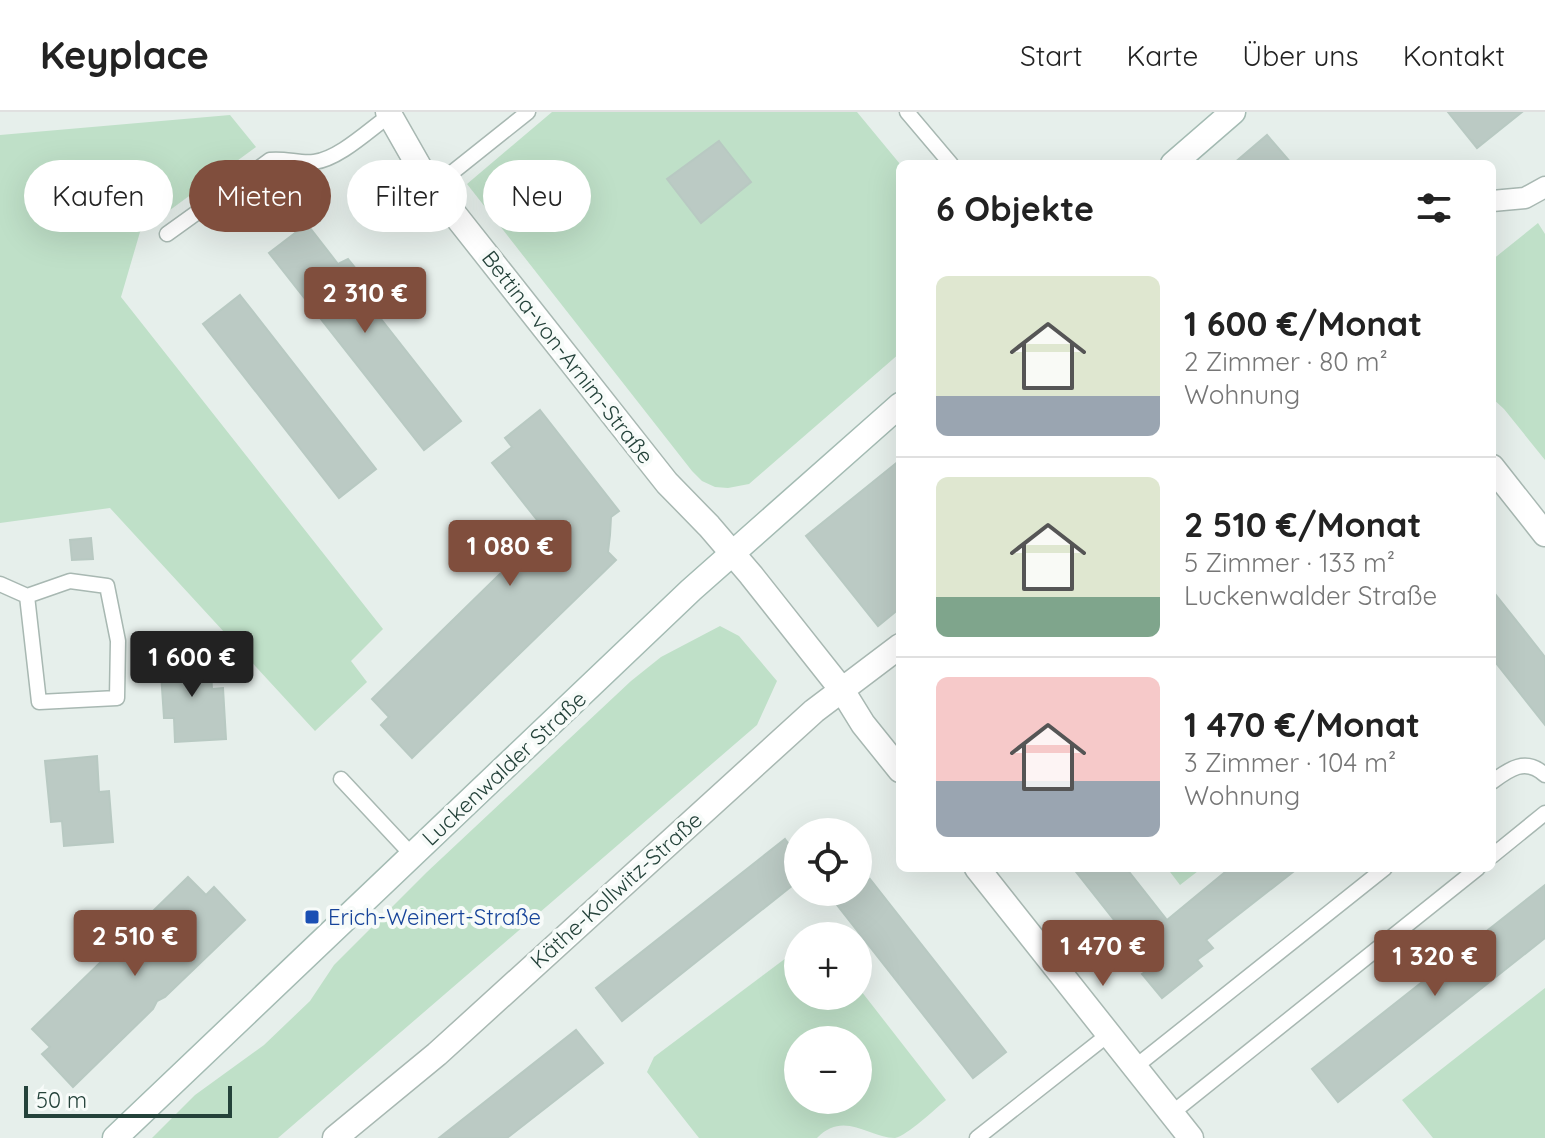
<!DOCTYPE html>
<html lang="de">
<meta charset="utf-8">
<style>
:root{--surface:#fff;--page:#f2f2f2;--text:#222;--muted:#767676;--line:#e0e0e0;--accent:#804e3d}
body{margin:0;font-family:Quicksand,sans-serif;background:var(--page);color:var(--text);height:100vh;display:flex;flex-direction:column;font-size:30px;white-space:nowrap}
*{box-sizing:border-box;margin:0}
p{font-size:26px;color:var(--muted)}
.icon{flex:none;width:44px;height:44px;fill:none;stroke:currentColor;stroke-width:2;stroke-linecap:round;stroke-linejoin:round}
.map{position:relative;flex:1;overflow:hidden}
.drawer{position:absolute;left:896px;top:48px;width:600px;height:712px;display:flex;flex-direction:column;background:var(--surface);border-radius:12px;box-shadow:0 8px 32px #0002}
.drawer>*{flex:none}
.banner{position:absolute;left:24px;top:48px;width:752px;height:72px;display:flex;gap:16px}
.tools{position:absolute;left:784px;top:706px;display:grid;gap:16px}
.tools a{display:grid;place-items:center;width:88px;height:88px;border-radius:50%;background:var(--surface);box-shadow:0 8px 32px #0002;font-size:40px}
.scale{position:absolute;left:24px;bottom:20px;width:208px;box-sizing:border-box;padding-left:8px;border:4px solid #24423a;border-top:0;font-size:22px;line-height:28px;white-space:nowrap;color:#24423a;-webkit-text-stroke:6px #f7fbf9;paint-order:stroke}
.price{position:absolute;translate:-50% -68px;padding:0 18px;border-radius:8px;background:var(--accent);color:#fff;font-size:26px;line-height:52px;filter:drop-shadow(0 2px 4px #0008)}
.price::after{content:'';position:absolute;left:50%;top:48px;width:24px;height:18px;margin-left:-12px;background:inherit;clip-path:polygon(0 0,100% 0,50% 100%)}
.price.on{background:#222;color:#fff}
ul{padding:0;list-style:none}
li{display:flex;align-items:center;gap:24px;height:200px;padding:0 40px}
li+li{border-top:2px solid var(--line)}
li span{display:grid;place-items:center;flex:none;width:224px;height:160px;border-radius:12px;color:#555}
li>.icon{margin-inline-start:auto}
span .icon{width:96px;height:96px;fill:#fffc;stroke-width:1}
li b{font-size:34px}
h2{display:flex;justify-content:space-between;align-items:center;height:96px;padding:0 40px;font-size:34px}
.pill{padding:0 28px;border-radius:36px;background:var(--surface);box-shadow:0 8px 32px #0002;font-size:28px;line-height:72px}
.pill.on{background:var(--accent);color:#fff}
header{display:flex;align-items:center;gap:48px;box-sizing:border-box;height:112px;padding:0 40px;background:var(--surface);border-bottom:2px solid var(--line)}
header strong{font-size:38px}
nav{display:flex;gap:44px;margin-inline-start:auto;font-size:28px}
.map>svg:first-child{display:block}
.green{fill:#bfe0c8;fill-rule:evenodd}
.building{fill:#bbcac4;stroke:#b8c9c2;stroke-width:2}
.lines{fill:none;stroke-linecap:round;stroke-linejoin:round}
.service-casing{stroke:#a8b8b2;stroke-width:17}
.pedestrian-casing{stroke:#a8b8b2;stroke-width:23}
.minor-casing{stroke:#a8b8b2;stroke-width:27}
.secondary-casing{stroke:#a4bbb3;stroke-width:27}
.service{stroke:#fff;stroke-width:14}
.pedestrian{stroke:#fff;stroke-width:20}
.minor{stroke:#fff;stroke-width:24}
.secondary{stroke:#fff;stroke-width:24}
.transit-dot{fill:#1a4fb4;stroke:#f7fbf9;stroke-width:3}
.labels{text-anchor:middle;stroke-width:8;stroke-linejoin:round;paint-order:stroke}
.street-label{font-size:22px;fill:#24423a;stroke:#f7fbf9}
.transit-label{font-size:22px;fill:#164399;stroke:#f7fbf9;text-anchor:start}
</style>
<header>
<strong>Keyplace</strong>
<nav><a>Start</a><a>Karte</a><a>Über uns</a><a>Kontakt</a></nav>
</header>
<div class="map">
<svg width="1545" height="1026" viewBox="0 0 1545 1026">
<rect width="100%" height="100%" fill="#e6efeb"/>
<path class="green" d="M 552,0 L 857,0 L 900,52 L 900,241 L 749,372 L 728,376 L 715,375 L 702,369 L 692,359 L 467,72 Z
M 230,3 L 256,35 L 140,120 L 121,185 L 383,517 L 351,549 L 367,570 L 315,619 L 110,396 L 0,411 L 0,23 Z
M 1538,111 L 1545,122 L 1545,348 L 1504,297 L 1492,286 L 1492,148 Z
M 720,514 L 739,524 L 777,569 L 757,613 L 278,1026 L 152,1026 L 195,983 L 264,933 L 310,889 L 334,853 L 427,760 L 631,569 L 661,545 Z
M 1167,756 L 1202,756 L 1180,773 Z
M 798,837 L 798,884 L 858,884 L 858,875 L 946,988 C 935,997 908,1023 895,1026 C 869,1026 844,998 817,1026 L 699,1026 L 647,960 L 654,945 ZM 858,928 L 858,988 L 798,988 L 798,928 Z
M 1545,876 L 1545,1026 L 1433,1026 L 1402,988 Z"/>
<path class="building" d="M 1448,0 L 1522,0 L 1477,36 Z
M 1267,23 L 1292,52 L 1233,52 Z
M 719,29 L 751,70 L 701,111 L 667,67 Z
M 307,112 L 338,152 L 348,147 L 361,163 L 352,170 L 461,309 L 424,338 L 269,141 Z
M 240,183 L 376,357 L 339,386 L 203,212 Z
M 540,298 L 619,399 L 611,405 L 610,423 L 608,440 L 616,448 L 412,646 L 381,613 L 389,605 L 372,587 L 545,418 L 492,351 L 512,335 L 505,326 Z
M 900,348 L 900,496 L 878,514 L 806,424 Z
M 91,426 L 93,447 L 72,448 L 70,428 Z
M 1492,478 L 1545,545 L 1545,613 L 1492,546 Z
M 210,542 L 212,577 L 223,576 L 226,627 L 175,630 L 174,606 L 164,606 L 160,546 Z
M 97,644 L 99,680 L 109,679 L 113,730 L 64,734 L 62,709 L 51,710 L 45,649 Z
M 785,727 L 798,744 L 798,769 L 622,909 L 596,876 Z
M 1073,756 L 1126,756 L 1167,808 L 1230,756 L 1298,756 L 1206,828 L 1213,836 L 1197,848 L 1202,854 L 1162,886 L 1142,862 L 1145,860 L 1128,837 L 1133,832 Z
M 188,765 L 206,783 L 214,775 L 245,808 L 165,885 L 157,889 L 153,897 L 73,975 L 42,942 L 50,935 L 32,917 Z
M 870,767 L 1006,940 L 973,966 L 837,793 L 853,780 L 858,780 L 858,776 Z
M 1545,773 L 1545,826 L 1338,990 L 1312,957 Z
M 576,918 L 603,951 L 507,1026 L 439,1026 Z"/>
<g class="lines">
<g class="service-casing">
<path id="service" d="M 907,0 L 951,52
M 434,75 L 528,0
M 167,122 L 270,48 C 285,46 300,52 314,50 C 339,47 369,18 390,3
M 0,472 L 27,484 L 70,469 L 107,474 L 118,529 L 117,586 L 39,590 L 27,484
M 341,667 L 412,743
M 1492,670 C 1509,657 1526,645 1545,663
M 1492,744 L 1545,701
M 1135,955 L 1385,756
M 1172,1001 L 1478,756
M 977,1026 L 1109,922"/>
</g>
<g class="pedestrian-casing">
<path id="pedestrian" d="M 1492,89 L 1525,86 L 1545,75"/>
</g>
<g class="minor-casing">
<path id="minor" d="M 388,0 L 421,58 L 448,94 L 667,371 L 709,414 L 751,463 L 842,578 L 863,612 L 900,658
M 1492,355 L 1545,422
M 977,756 L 1191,1026
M 335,1026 L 437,942 L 814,599 L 900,534"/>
</g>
<g class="secondary-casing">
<path id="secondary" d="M 1173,52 L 1233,0
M 115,1026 L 691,478 L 900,293"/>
</g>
<use href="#service" class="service"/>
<use href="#pedestrian" class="pedestrian"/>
<use href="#minor" class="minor"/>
<use href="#secondary" class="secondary"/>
</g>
<rect class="transit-dot" x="304" y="797" width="16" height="16" rx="4"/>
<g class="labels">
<g class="street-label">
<text transform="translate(568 245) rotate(52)" y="8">Bettina-von-Arnim-Straße</text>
<text transform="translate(504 656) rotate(-43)" y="8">Luckenwalder Straße</text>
<text transform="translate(616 778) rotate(-42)" y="8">Käthe-Kollwitz-Straße</text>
</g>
<g class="transit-label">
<text x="328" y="813">Erich-Weinert-Straße</text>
</g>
</g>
</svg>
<div class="tools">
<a><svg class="icon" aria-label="locate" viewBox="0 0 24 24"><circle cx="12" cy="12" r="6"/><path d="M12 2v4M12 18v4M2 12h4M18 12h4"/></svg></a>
<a>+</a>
<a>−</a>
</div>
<div class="scale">50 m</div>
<b class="price" style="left:365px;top:223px">2 310 €</b>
<b class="price" style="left:510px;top:476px">1 080 €</b>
<b class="price on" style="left:192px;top:587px">1 600 €</b>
<b class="price" style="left:135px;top:866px">2 510 €</b>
<b class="price" style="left:1103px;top:876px">1 470 €</b>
<b class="price" style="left:1435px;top:886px">1 320 €</b>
<div class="banner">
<a class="pill">Kaufen</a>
<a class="pill on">Mieten</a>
<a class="pill">Filter</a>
<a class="pill">Neu</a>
</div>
<section class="drawer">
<h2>6 Objekte<svg class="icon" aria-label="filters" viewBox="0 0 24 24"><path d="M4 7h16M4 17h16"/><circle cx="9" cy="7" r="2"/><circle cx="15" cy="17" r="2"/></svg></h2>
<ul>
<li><span style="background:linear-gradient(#dfe7d0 75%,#9aa5b1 0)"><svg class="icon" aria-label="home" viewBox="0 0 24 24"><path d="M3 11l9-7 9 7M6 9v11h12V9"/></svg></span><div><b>1 600 €/Monat</b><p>2 Zimmer · 80 m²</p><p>Wohnung</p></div></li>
<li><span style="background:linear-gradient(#dfe7d0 75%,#7fa58c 0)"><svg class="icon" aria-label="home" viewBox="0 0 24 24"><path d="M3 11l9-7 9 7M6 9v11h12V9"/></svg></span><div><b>2 510 €/Monat</b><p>5 Zimmer · 133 m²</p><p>Luckenwalder Straße</p></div></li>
<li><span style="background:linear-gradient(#f6c9c9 65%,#9aa5b1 0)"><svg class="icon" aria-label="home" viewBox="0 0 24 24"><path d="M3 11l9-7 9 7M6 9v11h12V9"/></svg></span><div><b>1 470 €/Monat</b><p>3 Zimmer · 104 m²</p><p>Wohnung</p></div></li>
</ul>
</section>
</div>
